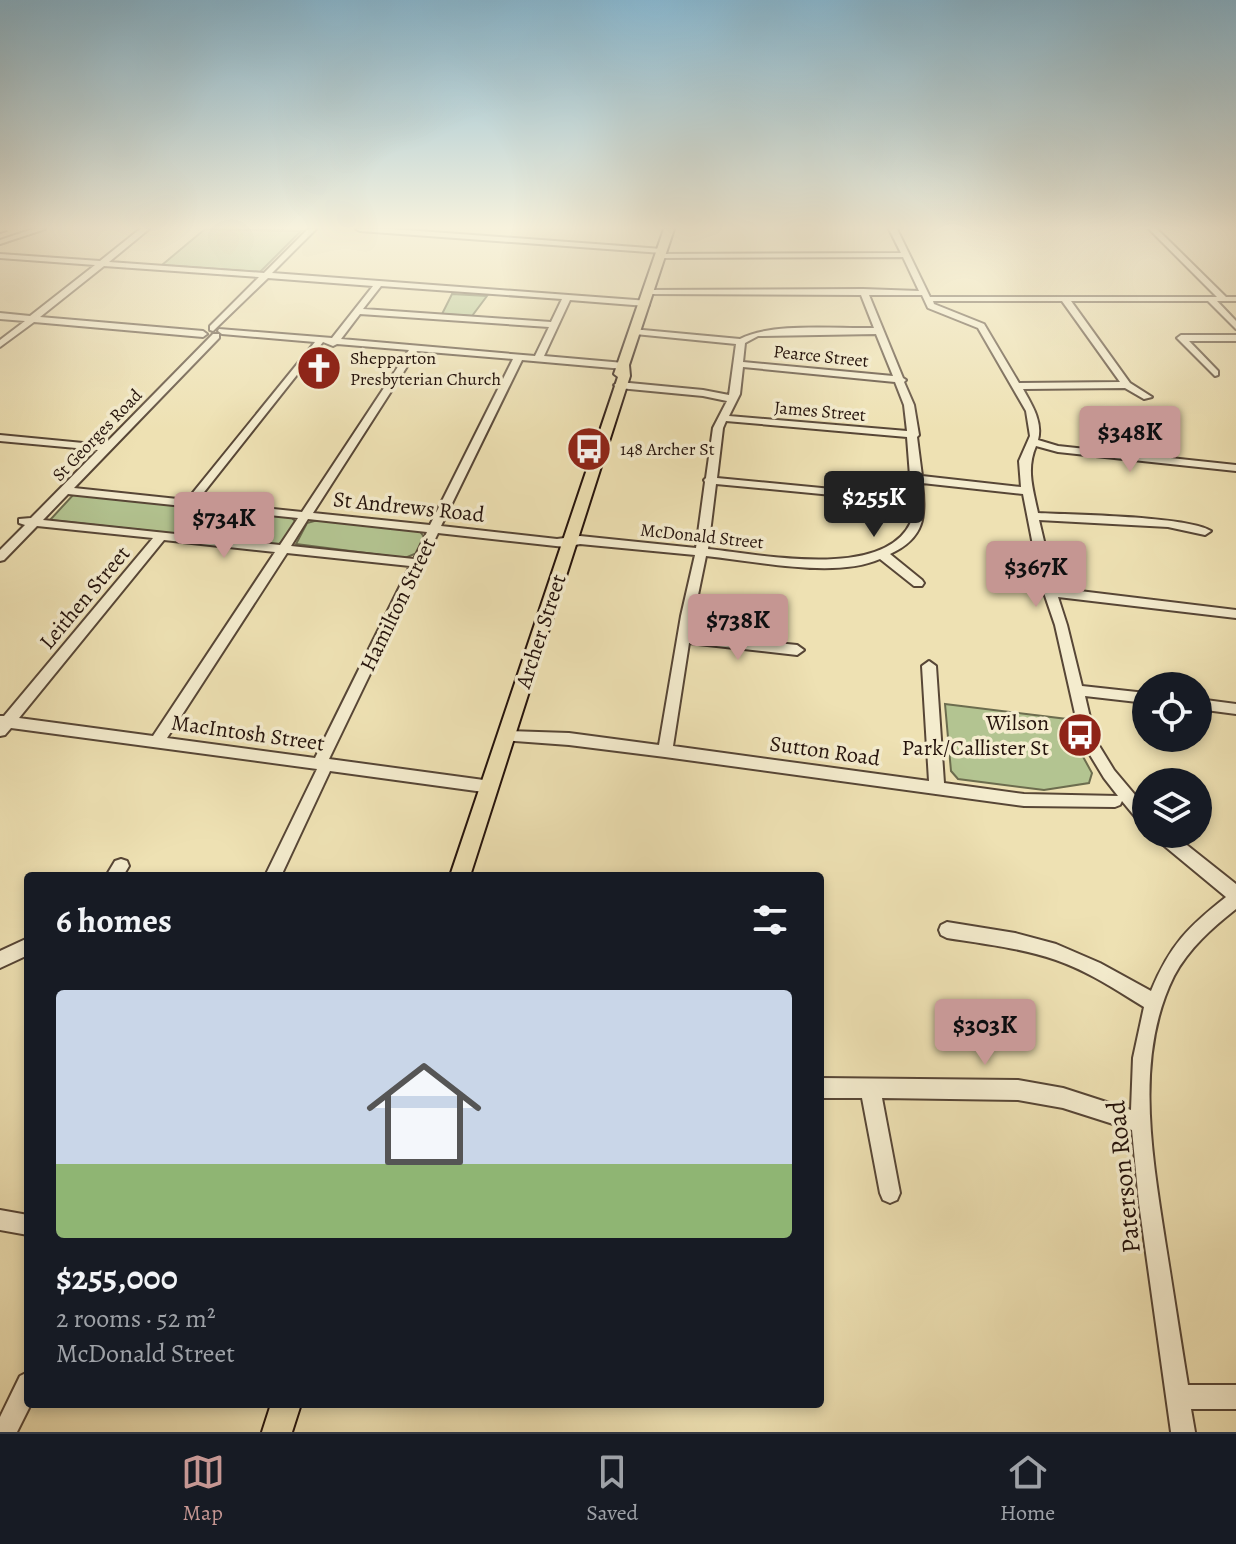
<!DOCTYPE html>
<meta charset="utf-8">
<style>
:root{--surface:#171b24;--page:#20242c;--text:#f1f3f6;--muted:#9ea1a6;--line:#363941;--accent:#c59692}
body{margin:0;font-family:Alegreya,serif;background:var(--page);color:var(--text);height:100vh;display:flex;flex-direction:column;font-size:30px;white-space:nowrap}
*{box-sizing:border-box;margin:0}
p{font-size:26px;color:var(--muted)}
.icon{flex:none;width:44px;height:44px;fill:none;stroke:currentColor;stroke-width:2;stroke-linecap:round;stroke-linejoin:round}
.map{position:relative;flex:1;overflow:hidden}
.sheet{position:absolute;left:24px;top:872px;width:800px;height:536px;display:flex;flex-direction:column;background:var(--surface);border-radius:8px;box-shadow:0 4px 12px #0003}
.sheet>*{flex:none}
.tools{position:absolute;left:1132px;top:672px;display:grid;gap:16px}
.tools a{display:grid;place-items:center;width:80px;height:80px;border-radius:50%;background:var(--surface);box-shadow:0 4px 12px #0003;font-size:40px}
.price{position:absolute;translate:-50% -68px;padding:0 18px;border-radius:8px;background:var(--accent);color:#111;font-size:26px;line-height:52px;filter:drop-shadow(0 2px 4px #0008)}
.price::after{content:'';position:absolute;left:50%;top:48px;width:24px;height:18px;margin-left:-12px;background:inherit;clip-path:polygon(0 0,100% 0,50% 100%)}
.price.active{background:#222;color:#fff}
ul{padding:0;list-style:none}
li{display:grid;align-content:center;gap:16px;height:424px;padding:0 32px}
li span{display:grid;place-items:center;height:248px;border-radius:8px;color:#555}
li>.icon{margin-inline-start:auto}
span .icon{width:144px;height:144px;fill:#fffc;stroke-width:1}
li b{font-size:34px}
h2{display:flex;justify-content:space-between;align-items:center;height:96px;padding:0 32px;font-size:34px}
.tabs{display:flex;justify-content:space-around;align-items:center;height:112px;border-top:2px solid var(--line);background:var(--surface);font-size:22px;color:var(--muted)}
.tabs a{display:grid;justify-items:center;gap:4px}
.tabs .active{color:var(--accent)}
.map>svg:first-child{display:block}
.green{fill:#b3c491;stroke:#6c6c4e;stroke-width:2}
.lines{fill:none;stroke-linecap:round;stroke-linejoin:round}
.minor-casing{stroke:#574636;stroke-width:4}
.major-casing{stroke:#25130c;stroke-width:4}
.minor{fill:#f4ecce;fill-rule:evenodd}
.major{fill:#eee1b3;fill-rule:evenodd}
.rail{stroke:#25130c;stroke-width:2;stroke-dasharray:8 8;stroke-linecap:butt}
.labels{text-anchor:middle;stroke-width:7;stroke-linejoin:round;paint-order:stroke}
.far-street-label{font-size:18px;fill:#25130c;stroke:#f4ecce}
.far-poi-label{font-size:18px;fill:#25130c;stroke:#f4ecce;text-anchor:start}
.street-label{font-size:22px;fill:#25130c;stroke:#f4ecce}
.poi-label{font-size:22px;fill:#25130c;stroke:#f4ecce;text-anchor:end}
.near-street-label{font-size:26px;fill:#25130c;stroke:#f4ecce}
</style>
<div class="map">
<svg width="1236" height="1432" viewBox="0 0 1236 1432">
<rect width="100%" height="100%" fill="#eee1b3"/>
<filter id="stains"><feTurbulence type="fractalNoise" baseFrequency=".0025" numOctaves="4"/><feColorMatrix values="0 0 0 0 .2 0 0 0 0 .09 0 0 0 0 .02 0 0 0 .5 -.17"/></filter>
<radialGradient id="worn" r=".72"><stop offset=".6" stop-color="#630" stop-opacity="0"/><stop offset="1" stop-color="#630" stop-opacity=".3"/></radialGradient>
<path class="green" d="M 205,229 L 301,231 L 260,272 L 162,265 Z
M 452,294 L 487,296 L 472,316 L 442,314 Z
M 74,494 L 291,517 L 297,523 L 279,545 L 50,520 Z
M 318,520 L 419,530 L 424,537 L 417,553 L 405,558 L 296,544 L 307,523 Z
M 945,704 L 1067,719 L 1076,744 L 1092,773 L 1089,783 L 1044,790 L 958,779 L 951,771 Z"/>
<g class="lines">
<g class="minor-casing">
<path id="minor" d="M 33,229 L 45,229 L 0,244 L 0,240 Z
M 140,229 L 149,229 L 109,262 L 264,273 L 308,229 L 316,229 L 272,273 L 649,301 L 649,305 L 646,306 L 570,300 L 544,356 L 624,363 L 629,366 L 624,369 L 522,360 L 441,526 L 557,539 L 580,536 L 696,548 L 705,482 L 704,480 L 706,478 L 713,428 L 727,401 L 703,396 L 619,388 L 614,385 L 619,382 L 703,390 L 729,395 L 736,344 L 635,334 L 632,333 L 632,329 L 740,339 C 772,322 836,329 874,328 L 861,295 L 649,294 L 646,294 L 646,290 L 863,289 L 919,291 L 903,257 L 660,258 L 657,258 L 657,254 L 901,253 L 889,229 L 897,229 L 930,297 L 1217,297 L 1149,229 L 1157,229 L 1226,297 L 1236,297 L 1236,301 L 1217,301 L 1236,321 L 1236,329 L 1208,301 L 1071,301 L 1130,383 L 1152,397 L 1144,399 L 1125,388 L 1023,389 C 1032,405 1043,422 1038,440 L 1058,446 L 1236,465 L 1236,471 L 1058,452 L 1036,446 C 1026,469 1033,489 1038,513 C 1072,515 1188,516 1211,531 L 1205,535 L 1168,527 L 1039,520 L 1055,588 L 1236,610 L 1236,618 L 1058,597 L 1067,625 L 1082,686 L 1146,693 L 1146,703 L 1085,696 L 1095,739 L 1114,770 L 1146,808 L 1146,825 L 1141,824 L 1122,801 L 1120,805 L 1115,807 L 1024,806 L 665,757 L 569,745 L 502,740 L 500,736 L 502,732 L 507,731 L 569,733 L 659,745 L 681,616 L 695,555 L 580,544 L 565,547 L 438,533 L 329,759 L 491,781 L 496,783 L 498,787 L 496,791 L 491,793 L 330,771 L 281,876 L 265,876 L 317,769 L 11,728 L 5,735 L 0,736 L 0,716 L 4,716 L 153,538 L 37,526 L 4,560 L 0,561 L 0,550 L 25,525 L 19,523 L 19,519 L 31,518 L 98,450 L 0,441 L 0,435 L 104,445 L 213,334 L 219,334 L 219,338 L 74,488 L 187,500 L 315,342 L 222,334 L 218,331 L 219,329 L 332,338 L 373,286 L 268,278 L 213,331 L 210,330 L 210,326 L 259,277 L 104,266 L 40,317 L 203,331 L 207,334 L 203,337 L 34,322 L 0,347 L 0,340 L 25,321 L 0,319 L 0,313 L 30,316 L 95,265 L 0,258 L 0,254 L 100,261 ZM 381,286 L 562,299 L 551,322 L 363,309 ZM 869,295 L 922,295 L 928,308 L 978,328 L 1026,411 L 1030,436 L 1019,461 L 1021,487 L 922,476 L 917,437 L 919,435 L 914,405 L 904,382 L 906,380 L 903,378 ZM 933,301 L 1062,301 L 1120,382 L 1019,383 L 984,324 L 934,304 ZM 360,314 L 549,327 L 535,356 L 341,339 ZM 876,334 L 893,376 L 743,362 L 745,343 L 758,336 ZM 323,342 L 333,346 L 337,344 L 409,350 L 302,512 L 197,501 ZM 417,351 L 513,359 L 430,525 L 313,513 ZM 743,367 L 895,382 L 904,405 L 907,431 L 729,416 L 740,394 ZM 726,421 L 907,437 L 913,515 L 859,494 L 832,489 L 717,478 L 723,428 ZM 922,483 L 1023,494 L 1040,581 L 1055,625 L 1081,740 L 1104,778 L 1118,796 L 1024,794 L 944,783 L 936,666 L 929,661 L 922,666 L 929,781 L 673,746 L 689,643 L 797,655 L 804,650 L 797,645 L 690,634 L 706,556 C 756,561 835,579 880,559 L 914,586 L 922,586 L 924,583 L 922,580 L 890,554 C 925,538 926,516 922,483 ZM 716,484 L 832,495 L 856,500 L 911,522 C 884,581 759,554 708,549 ZM 68,494 L 298,518 L 280,545 L 43,520 ZM 308,519 L 427,532 L 414,559 L 291,546 ZM 164,540 L 275,552 L 153,736 L 19,718 ZM 287,553 L 410,566 L 315,758 L 167,738 Z
M 356,229 L 392,229 L 662,249 L 666,251 L 662,253 L 360,231 Z
M 1236,335 L 1236,341 L 1189,341 L 1218,371 L 1218,375 L 1215,376 L 1177,338 L 1181,335 Z
M 1198,699 L 1236,704 L 1236,714 L 1198,709 Z
M 1154,834 L 1173,834 L 1236,884 L 1236,909 C 1212,928 1189,948 1174,976 C 1134,1056 1152,1155 1165,1240 C 1173,1289 1180,1337 1188,1385 L 1236,1385 L 1236,1409 L 1191,1409 L 1195,1432 L 1171,1432 L 1139,1203 L 1132,1130 L 1063,1108 L 1018,1100 L 882,1098 L 900,1193 L 897,1200 L 890,1203 L 883,1200 L 880,1193 L 862,1098 L 820,1098 L 820,1078 L 1018,1080 L 1063,1088 L 1131,1110 L 1133,1058 L 1144,1007 C 1116,990 1088,971 1056,960 C 1021,948 984,944 947,938 L 941,935 L 939,930 L 941,925 L 947,922 L 1015,933 L 1056,944 L 1100,963 L 1151,991 C 1170,945 1188,927 1226,897 L 1156,839 Z
M 121,859 L 127,861 L 129,866 L 123,876 L 106,876 L 115,861 Z
M 28,938 L 28,955 L 0,968 L 0,951 Z
M 0,1210 L 28,1215 L 28,1235 L 0,1230 Z
M 28,1372 L 28,1404 L 31,1404 L 17,1432 L 0,1432 L 0,1417 L 20,1376 Z"/>
</g>
<g class="major-casing">
<path id="major" d="M 664,229 L 674,229 L 629,365 L 630,376 L 470,876 L 450,876 L 618,377 L 614,374 Z
M 271,1404 L 301,1404 L 292,1432 L 262,1432 Z"/>
</g>
<use href="#minor" class="minor"/>
<use href="#major" class="major"/>
<path class="rail" d="M 0,233 L 13,229"/>
</g>
<linearGradient id="sky" x2="0" y2="1"><stop stop-color="#88b8d1"/><stop offset="0.53" stop-color="#f7f2dd"/><stop offset="1" stop-color="#f7f2dd" stop-opacity="0"/></linearGradient>
<rect width="1236" height="430" fill="url(#sky)"/>
<defs>
<g id="church-disc" transform="scale(2.3)"><circle r="9.5" fill="#8f2418" stroke="#f4ecce"/><path d="M-1.2-6h2.4v3.5h3.3v2.4h-3.3V6h-2.4V-.1h-3.3v-2.4h3.3Z" fill="#fff"/></g>
<g id="bus-disc" transform="scale(2.3)"><circle r="9.5" fill="#8f2418" stroke="#f4ecce"/><path d="M-5-6H5V4H4V6H2V4H-2V6H-4V4H-5ZM-3.5-4V0h7V-4ZM-3.5 1.2v1.5H-2V1.2ZM2 1.2v1.5H3.5V1.2Z" fill="#fff"/></g>
</defs>
<g fill-rule="evenodd">
<use href="#church-disc" x="319" y="368"/>
<use href="#bus-disc" x="589" y="449"/>
<use href="#bus-disc" x="1080" y="735"/>
</g>
<g class="labels">
<g class="far-street-label">
<text transform="translate(821 356) rotate(6)" y="6">Pearce Street</text>
<text transform="translate(820 411) rotate(5)" y="6">James Street</text>
<text transform="translate(97 435) rotate(-46)" y="6">St Georges Road</text>
<text transform="translate(702 536) rotate(6)" y="6">McDonald Street</text>
</g>
<g class="far-poi-label">
<text x="350" y="364">Shepparton<tspan x="350" dy="21">Presbyterian Church</tspan></text>
<text x="620" y="455">148 Archer St</text>
</g>
<g class="street-label">
<text transform="translate(409 506) rotate(6)" y="8">St Andrews Road</text>
<text transform="translate(84 597) rotate(-50)" y="8">Leithen Street</text>
<text transform="translate(397 604) rotate(-64)" y="8">Hamilton Street</text>
<text transform="translate(540 631) rotate(-72)" y="8">Archer Street</text>
<text transform="translate(248 732) rotate(8)" y="8">MacIntosh Street</text>
<text transform="translate(825 750) rotate(8)" y="8">Sutton Road</text>
</g>
<g class="poi-label">
<text x="1049" y="730">Wilson<tspan x="1049" dy="25">Park/Callister St</tspan></text>
</g>
<g class="near-street-label">
<text transform="translate(1123 1177) rotate(-96)" y="9">Paterson Road</text>
</g>
</g>
<rect width="100%" height="100%" filter="url(#stains)"/>
<rect width="100%" height="100%" fill="url(#worn)"/>
</svg>
<div class="tools">
<a><svg class="icon" aria-label="locate" viewBox="0 0 24 24"><circle cx="12" cy="12" r="6"/><path d="M12 2v4M12 18v4M2 12h4M18 12h4"/></svg></a>
<a><svg class="icon" aria-label="layers" viewBox="0 0 24 24"><path d="M12 4l9 5-9 5-9-5zM3 14l9 5 9-5"/></svg></a>
</div>
<b class="price" style="left:1130px;top:474px">$348K</b>
<b class="price active" style="left:874px;top:539px">$255K</b>
<b class="price" style="left:224px;top:560px">$734K</b>
<b class="price" style="left:1036px;top:609px">$367K</b>
<b class="price" style="left:738px;top:662px">$738K</b>
<b class="price" style="left:985px;top:1067px">$303K</b>
<section class="sheet">
<h2>6 homes<svg class="icon" aria-label="filters" viewBox="0 0 24 24"><path d="M4 7h16M4 17h16"/><circle cx="9" cy="7" r="2"/><circle cx="15" cy="17" r="2"/></svg></h2>
<ul>
<li><span style="background:linear-gradient(#c9d6e8 70%,#8fb573 0)"><svg class="icon" aria-label="home" viewBox="0 0 24 24"><path d="M3 11l9-7 9 7M6 9v11h12V9"/></svg></span><div><b>$255,000</b><p>2 rooms · 52 m²</p><p>McDonald Street</p></div></li>
</ul>
</section>
</div>
<nav class="tabs">
<a class="active"><svg class="icon" aria-label="map" viewBox="0 0 24 24"><path d="M3 6l6-2 6 2 6-2v14l-6 2-6-2-6 2zM9 4v14M15 6v14"/></svg>Map</a>
<a><svg class="icon" aria-label="saved" viewBox="0 0 24 24"><path d="M7 4h10v16l-5-4-5 4z"/></svg>Saved</a>
<a><svg class="icon" aria-label="home" viewBox="0 0 24 24"><path d="M3 11l9-7 9 7M6 9v11h12V9"/></svg>Home</a>
</nav>
